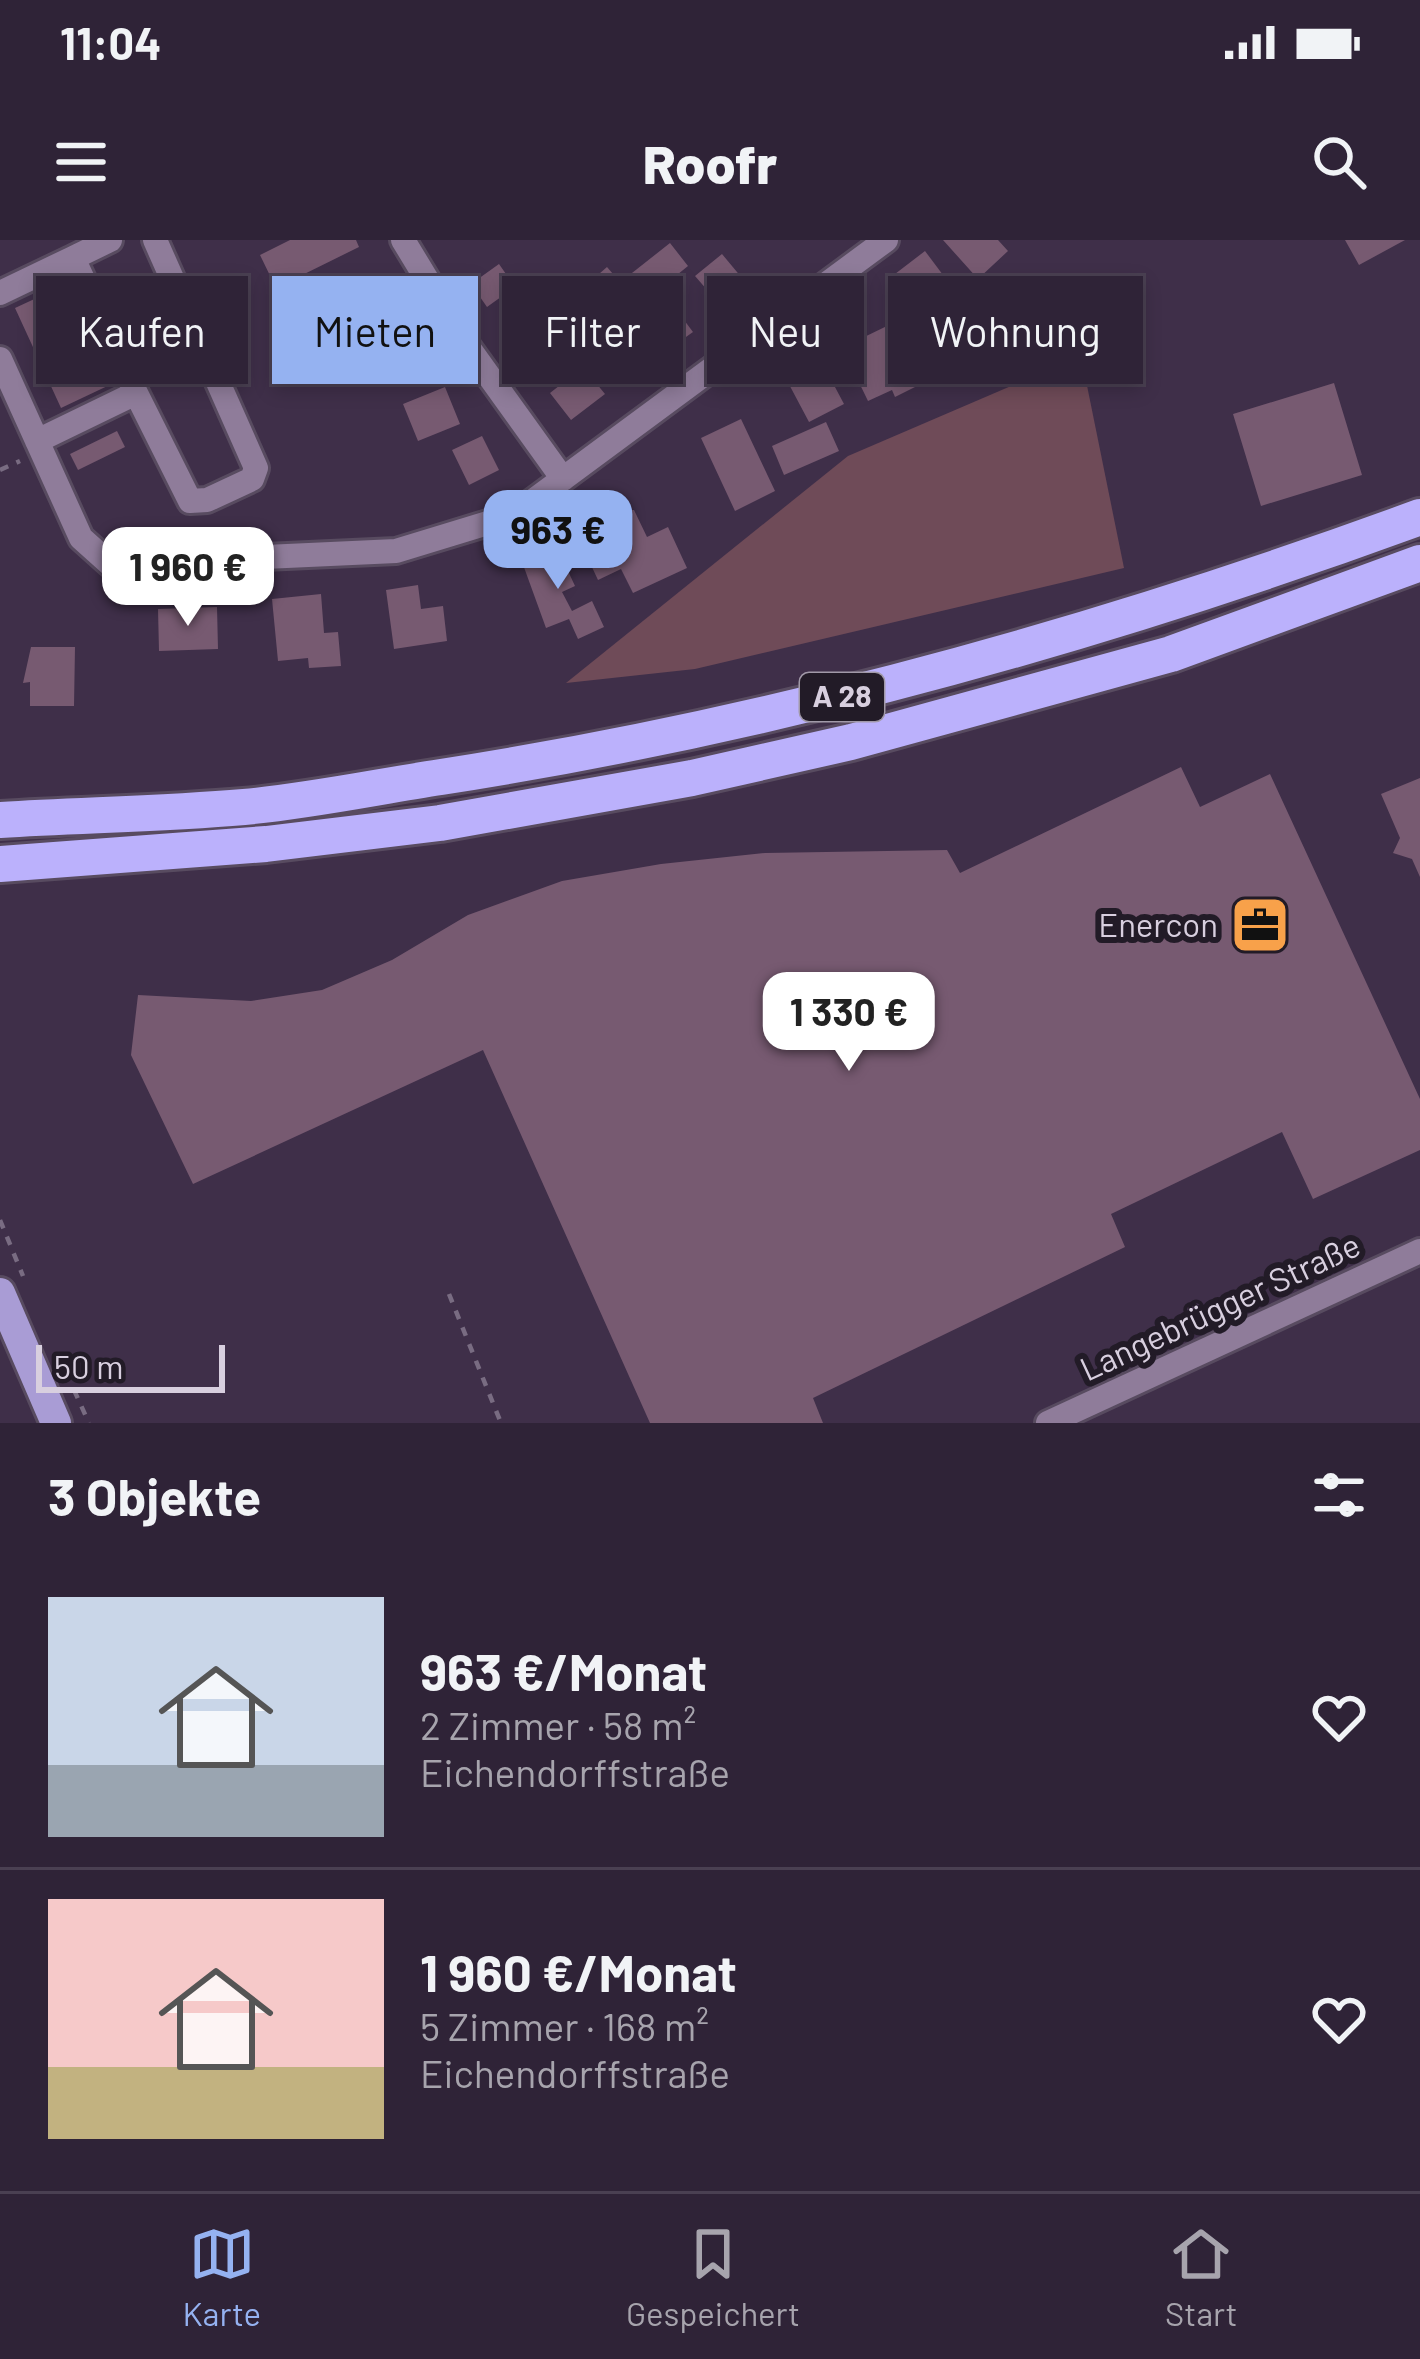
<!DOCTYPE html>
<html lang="de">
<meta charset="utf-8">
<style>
:root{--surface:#2f2337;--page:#3b2f42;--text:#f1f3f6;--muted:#a7a4ad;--line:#4a4052;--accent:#95b2f1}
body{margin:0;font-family:Barlow,sans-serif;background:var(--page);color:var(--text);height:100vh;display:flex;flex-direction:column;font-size:45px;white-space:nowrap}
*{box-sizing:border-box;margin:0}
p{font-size:39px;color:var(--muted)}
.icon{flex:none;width:66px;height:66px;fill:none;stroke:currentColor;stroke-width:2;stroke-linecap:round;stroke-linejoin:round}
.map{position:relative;height:1183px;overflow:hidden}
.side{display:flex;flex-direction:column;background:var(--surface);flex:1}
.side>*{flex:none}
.guide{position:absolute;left:36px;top:36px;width:1350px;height:108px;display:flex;gap:24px}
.scale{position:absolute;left:36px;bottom:30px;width:189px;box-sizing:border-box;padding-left:12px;border:6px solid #d8cfdf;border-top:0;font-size:33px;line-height:42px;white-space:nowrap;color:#d8cfdf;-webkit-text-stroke:9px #221b27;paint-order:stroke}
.price{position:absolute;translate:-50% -102px;padding:0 27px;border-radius:24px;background:#fff;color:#222;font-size:39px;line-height:78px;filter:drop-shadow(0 3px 6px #0008)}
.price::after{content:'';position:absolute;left:50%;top:72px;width:36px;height:27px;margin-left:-18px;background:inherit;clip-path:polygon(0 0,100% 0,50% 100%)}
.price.on{background:var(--accent);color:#111}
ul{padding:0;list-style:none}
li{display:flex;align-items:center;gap:36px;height:300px;padding:0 48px}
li+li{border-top:3px solid var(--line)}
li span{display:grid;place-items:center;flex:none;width:336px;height:240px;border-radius:0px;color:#555}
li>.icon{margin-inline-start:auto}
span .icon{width:144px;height:144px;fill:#fffc;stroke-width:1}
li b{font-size:51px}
h2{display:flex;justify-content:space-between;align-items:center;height:144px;padding:0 48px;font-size:51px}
.chip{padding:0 42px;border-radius:0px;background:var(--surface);box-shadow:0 6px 18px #0003,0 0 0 3px var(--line);font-size:42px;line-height:108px}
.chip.on{background:var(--accent);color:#111}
.status{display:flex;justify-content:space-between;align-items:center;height:84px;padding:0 60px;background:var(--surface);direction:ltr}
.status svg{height:33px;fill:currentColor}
header{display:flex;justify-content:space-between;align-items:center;height:156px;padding:0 48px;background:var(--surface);font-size:54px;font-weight:800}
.dock{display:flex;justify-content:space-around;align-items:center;height:168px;border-top:3px solid var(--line);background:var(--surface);font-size:33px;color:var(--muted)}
.dock a{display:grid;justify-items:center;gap:6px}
.dock .on{color:var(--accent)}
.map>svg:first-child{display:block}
.green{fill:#6f4b58}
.building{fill:#775a71}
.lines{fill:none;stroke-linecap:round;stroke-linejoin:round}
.minor-casing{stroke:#584b60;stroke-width:30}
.major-casing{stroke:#584b60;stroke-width:36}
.highway-casing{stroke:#584b60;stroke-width:42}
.path{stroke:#796c82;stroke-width:4.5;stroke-dasharray:9 9;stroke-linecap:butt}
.minor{stroke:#8f7c9a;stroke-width:24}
.major{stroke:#a99cd5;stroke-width:30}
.highway{stroke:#bbb1fc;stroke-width:36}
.labels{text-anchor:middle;stroke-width:12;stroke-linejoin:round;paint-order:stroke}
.shield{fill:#221b27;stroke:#a199a8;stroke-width:3}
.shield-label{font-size:30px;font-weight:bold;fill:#d8cfdf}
.poi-label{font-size:33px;fill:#d8cfdf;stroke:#221b27;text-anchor:end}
.street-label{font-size:33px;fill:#d8cfdf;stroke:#221b27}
</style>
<div class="status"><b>11:04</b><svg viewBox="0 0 49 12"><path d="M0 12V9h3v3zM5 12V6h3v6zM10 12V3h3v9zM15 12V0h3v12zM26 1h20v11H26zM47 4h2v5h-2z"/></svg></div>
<header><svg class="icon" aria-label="menu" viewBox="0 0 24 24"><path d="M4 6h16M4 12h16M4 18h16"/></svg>Roofr<svg class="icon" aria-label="search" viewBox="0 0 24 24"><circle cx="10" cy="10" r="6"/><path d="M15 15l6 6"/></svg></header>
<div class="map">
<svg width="1420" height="1183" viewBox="0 0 1420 1183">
<rect width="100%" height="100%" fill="#3f2f49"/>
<path class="green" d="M 1081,116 L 1124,328 L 695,429 L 566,443 L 848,216 Z"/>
<path class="building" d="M 290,0 L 356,0 L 359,7 L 276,48 L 260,15 Z
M 943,0 L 998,0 L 1008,11 L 978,39 Z
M 1345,0 L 1405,0 L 1359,25 Z
M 670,3 L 688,26 L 651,56 L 632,33 Z
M 925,11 L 958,55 L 928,78 L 895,34 Z
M 722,14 L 747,44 L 721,66 L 695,36 Z
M 499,24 L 515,47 L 487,67 L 471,44 Z
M 607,27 L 632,56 L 603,82 L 577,53 Z
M 71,42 L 118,141 L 61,168 L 15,68 Z
M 378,42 L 392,70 L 362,85 L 367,95 L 337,109 L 326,86 L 340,79 L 333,64 Z
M 669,60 L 693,92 L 662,114 L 639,81 Z
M 545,72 L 558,88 L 543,100 L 557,118 L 535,135 L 508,100 Z
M 889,85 L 905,117 L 930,105 L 943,133 L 895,157 L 892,150 L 868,161 L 851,126 L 865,119 L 856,101 Z
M 414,95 L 433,120 L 408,140 L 388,116 Z
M 818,115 L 844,164 L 809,182 L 783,133 Z
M 583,127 L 605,154 L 571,180 L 550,153 Z
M 1334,143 L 1362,235 L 1261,266 L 1233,174 Z
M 445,147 L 460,184 L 418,201 L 403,164 Z
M 741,179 L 775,251 L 735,271 L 701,198 Z
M 826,182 L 839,211 L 784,235 L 772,206 Z
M 117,191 L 125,207 L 78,230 L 70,214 Z
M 482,196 L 499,230 L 469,245 L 452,210 Z
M 625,270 L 634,270 L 647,297 L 668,287 L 687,328 L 633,353 L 621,329 L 598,340 L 576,293 Z
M 555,303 L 575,346 L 562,352 L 572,371 L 592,361 L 604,387 L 578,399 L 569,379 L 546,388 L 521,319 Z
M 418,345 L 421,369 L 443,366 L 447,401 L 394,409 L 386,350 Z
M 321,354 L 324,393 L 338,392 L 341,426 L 309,428 L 308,418 L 278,421 L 272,359 Z
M 217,367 L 218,409 L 159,411 L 158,369 Z
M 31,407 L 75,407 L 74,466 L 30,466 L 30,442 L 23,443 Z
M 1181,527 L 1200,567 L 1270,534 L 1420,859 L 1420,910 L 1313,959 L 1282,892 L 1111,974 L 1125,1007 L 813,1158 L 823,1183 L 650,1183 L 483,810 L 193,944 L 131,815 L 138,755 L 251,761 L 322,750 L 392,720 L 468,675 L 562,641 L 661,624 L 765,613 L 947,610 L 960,633 Z
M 1420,538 L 1420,637 L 1412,619 L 1393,613 L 1400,598 L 1381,554 Z"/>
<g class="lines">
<g class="minor-casing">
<path id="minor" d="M 403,0 L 466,104 L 563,239
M 73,18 L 110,0
M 0,53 L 73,18 L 136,153 L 37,201
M 0,119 L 81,298 L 110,324 L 396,311 L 514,275 L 886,0
M 136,153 L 190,261 L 207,260 L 252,239 L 256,228 L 155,0
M 1048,1183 L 1420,1011"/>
</g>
<g class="major-casing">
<path id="major" d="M 0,1053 L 56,1183"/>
</g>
<g class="highway-casing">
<path id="highway" d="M 0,580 C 81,575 163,574 244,567 C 310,561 376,547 441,537 C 777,485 1101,394 1420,277
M 0,624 L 266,604 L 440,583 L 692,538 L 851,502 L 1171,414 L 1420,323"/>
</g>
<path class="path" d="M 0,230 L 20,221
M 0,980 L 23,1036
M 449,1054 L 501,1183
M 74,1150 L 89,1183"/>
<use href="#minor" class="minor"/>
<use href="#major" class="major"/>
<use href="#highway" class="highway"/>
</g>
<defs>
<g id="office-square" transform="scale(3)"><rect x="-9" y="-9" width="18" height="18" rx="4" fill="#f8a14a" stroke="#221b27"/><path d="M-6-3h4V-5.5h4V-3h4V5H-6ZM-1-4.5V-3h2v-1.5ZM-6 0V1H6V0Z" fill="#111"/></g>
</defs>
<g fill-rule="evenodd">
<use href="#office-square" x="1260" y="685"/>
</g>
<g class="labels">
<rect class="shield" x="800" y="433" width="84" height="48" rx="9"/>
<g class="shield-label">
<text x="842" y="467">A 28</text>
</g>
<g class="poi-label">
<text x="1218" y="697">Enercon</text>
</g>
<g class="street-label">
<text transform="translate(1220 1067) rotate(-25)" y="12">Langebrügger Straße</text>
</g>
</g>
</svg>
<div class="scale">50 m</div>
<b class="price on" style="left:558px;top:352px">963 €</b>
<b class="price" style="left:188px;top:389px">1 960 €</b>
<b class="price" style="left:849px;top:834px">1 330 €</b>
<div class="guide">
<a class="chip">Kaufen</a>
<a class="chip on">Mieten</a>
<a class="chip">Filter</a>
<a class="chip">Neu</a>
<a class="chip">Wohnung</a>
</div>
</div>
<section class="side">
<h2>3 Objekte<svg class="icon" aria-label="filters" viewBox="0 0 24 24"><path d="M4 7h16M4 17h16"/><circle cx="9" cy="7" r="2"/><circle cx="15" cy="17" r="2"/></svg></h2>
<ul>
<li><span style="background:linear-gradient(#c9d6e8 70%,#9aa5b1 0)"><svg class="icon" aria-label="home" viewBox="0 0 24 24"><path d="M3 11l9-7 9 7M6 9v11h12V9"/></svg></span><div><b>963 €/Monat</b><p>2 Zimmer · 58 m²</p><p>Eichendorffstraße</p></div><svg class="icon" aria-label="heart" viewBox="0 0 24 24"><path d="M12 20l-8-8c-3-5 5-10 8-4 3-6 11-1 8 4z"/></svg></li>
<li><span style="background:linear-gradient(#f6c9c9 70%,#c2b280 0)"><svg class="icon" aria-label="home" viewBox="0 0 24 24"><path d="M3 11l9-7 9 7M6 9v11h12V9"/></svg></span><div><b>1 960 €/Monat</b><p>5 Zimmer · 168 m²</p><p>Eichendorffstraße</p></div><svg class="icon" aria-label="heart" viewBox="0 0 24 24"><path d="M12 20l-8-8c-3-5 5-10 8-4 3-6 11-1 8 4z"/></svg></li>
</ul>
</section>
<nav class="dock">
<a class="on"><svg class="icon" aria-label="map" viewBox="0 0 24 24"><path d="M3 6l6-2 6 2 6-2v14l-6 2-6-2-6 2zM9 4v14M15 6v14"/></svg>Karte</a>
<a><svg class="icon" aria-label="saved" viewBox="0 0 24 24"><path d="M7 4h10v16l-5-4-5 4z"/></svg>Gespeichert</a>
<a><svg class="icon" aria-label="home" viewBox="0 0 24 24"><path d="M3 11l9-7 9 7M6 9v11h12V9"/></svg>Start</a>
</nav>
